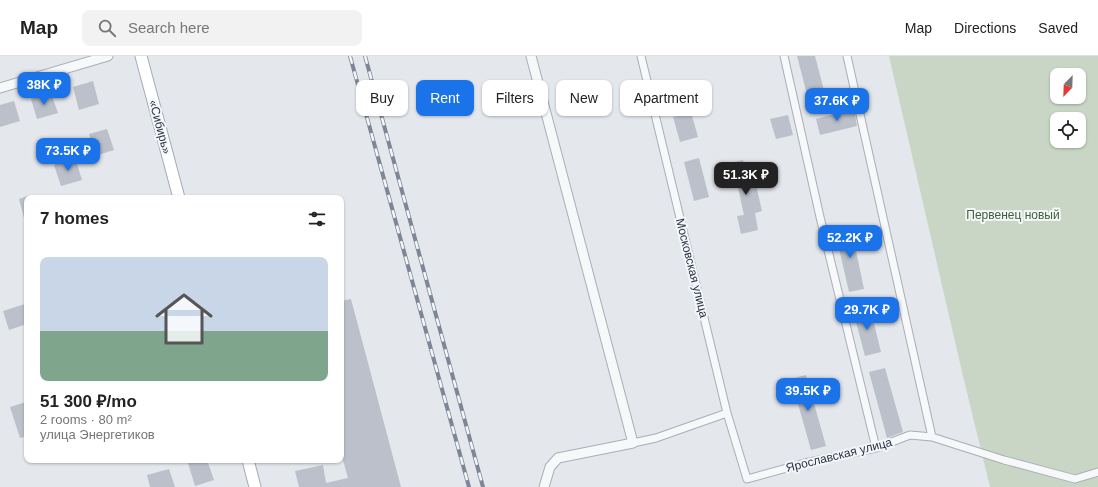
<!DOCTYPE html>
<meta charset="utf-8">
<style>
:root{--surface:#fff;--page:#f2f2f2;--text:#222;--muted:#767676;--line:#e0e0e0;--accent:#1a73e8}
body{margin:0;font-family:Arial,sans-serif;background:var(--page);color:var(--text);height:100vh;display:flex;flex-direction:column;font-size:15px;white-space:nowrap}
*{box-sizing:border-box;margin:0}
p{font-size:13px;color:var(--muted)}
.icon{flex:none;width:22px;height:22px;fill:none;stroke:currentColor;stroke-width:2;stroke-linecap:round;stroke-linejoin:round}
.map{position:relative;flex:1;overflow:hidden}
.sheet{position:absolute;left:24px;top:139px;width:320px;height:268px;display:flex;flex-direction:column;background:var(--surface);border-radius:8px;box-shadow:0 1px 3px #0004}
.sheet>*{flex:none}
.banner{position:absolute;left:356px;top:24px;width:380px;height:36px;display:flex;gap:8px}
.needle{width:26px;rotate:203deg}
.controls{position:absolute;left:1050px;top:12px;display:grid;gap:8px}
.controls a{display:grid;place-items:center;width:36px;height:36px;border-radius:8px;background:var(--surface);box-shadow:0 1px 3px #0004;font-size:20px}
.price{position:absolute;translate:-50% -34px;padding:0 9px;border-radius:8px;background:var(--accent);color:#fff;font-size:13px;line-height:26px;filter:drop-shadow(0 1px 2px #0008)}
.price::after{content:'';position:absolute;left:50%;top:24px;width:12px;height:9px;margin-left:-6px;background:inherit;clip-path:polygon(0 0,100% 0,50% 100%)}
.price.current{background:#222;color:#fff}
ul{padding:0;list-style:none}
li{display:grid;align-content:center;gap:8px;height:212px;padding:0 16px}
li span{display:grid;place-items:center;height:124px;border-radius:8px;color:#555}
li>.icon{margin-inline-start:auto}
span .icon{width:72px;height:72px;fill:#fffc;stroke-width:1}
li b{font-size:17px}
h2{display:flex;justify-content:space-between;align-items:center;height:48px;padding:0 16px;font-size:17px}
.tag{padding:0 14px;border-radius:8px;background:var(--surface);box-shadow:0 1px 3px #0004;font-size:14px;line-height:36px}
.tag.current{background:var(--accent);color:#fff}
header{display:flex;align-items:center;gap:24px;box-sizing:border-box;height:56px;padding:0 20px;background:var(--surface);border-bottom:1px solid var(--line)}
header strong{font-size:19px}
nav{display:flex;gap:22px;margin-inline-start:auto;font-size:14px}
.search{width:280px;height:36px;background:var(--page);display:flex;align-items:center;gap:10px;box-sizing:border-box;padding:0 14px;border-radius:8px;color:var(--muted);font-size:15px}
.map>svg:first-child{display:block}
.green{fill:#c9d6c5;fill-rule:evenodd}
.building{fill:#bbc0ca}
.lines{fill:none;stroke-linecap:round;stroke-linejoin:round}
.minor-casing{stroke:#a9aeb7;stroke-width:9}
.tertiary-casing{stroke:#a9aeb7;stroke-width:11}
.primary-casing{stroke:#a3abb8;stroke-width:13}
.minor{stroke:#f7f8fa;stroke-width:7}
.tertiary{stroke:#f7f8fa;stroke-width:9}
.primary{stroke:#fff;stroke-width:11}
.rail-casing{stroke:#7d8696;stroke-width:4}
.rail{stroke:#f4f6f9;stroke-width:2.5;stroke-dasharray:8;stroke-linecap:butt}
.labels{text-anchor:middle;stroke-width:4;stroke-linejoin:round;paint-order:stroke}
.street-label{font-size:12px;fill:#2b3445;stroke:#f4f6f9}
.park-label{font-size:12px;fill:#3f6138;stroke:#f4f6f9}
</style>
<header>
<strong>Map</strong>
<div class="search"><svg class="icon" aria-label="search" viewBox="0 0 24 24"><circle cx="10" cy="10" r="6"/><path d="M15 15l6 6"/></svg>Search here</div>
<nav><a>Map</a><a>Directions</a><a>Saved</a></nav>
</header>
<div class="map">
<svg width="1098" height="431" viewBox="0 0 1098 431">
<rect width="100%" height="100%" fill="#e4e7ec"/>
<path class="green" d="M 889,0 L 1098,0 L 1098,431 L 990,431 L 963,320 ZM 1057,19 L 1079,19 L 1079,41 L 1057,41 ZM 1057,63 L 1079,63 L 1079,85 L 1057,85 Z"/>
<path class="building" d="M 797,0 L 815,0 L 827,46 L 810,50 Z
M 93,25 L 99,48 L 79,54 L 73,31 Z
M 51,37 L 58,57 L 37,63 L 31,43 Z
M 14,45 L 20,65 L 0,71 L 0,49 Z
M 854,53 L 857,70 L 820,79 L 816,63 Z
M 691,56 L 698,81 L 680,86 L 673,61 Z
M 788,59 L 793,79 L 776,83 L 770,63 Z
M 107,73 L 114,94 L 95,100 L 89,78 Z
M 75,102 L 82,124 L 61,130 L 54,109 Z
M 699,102 L 709,141 L 694,145 L 684,106 Z
M 743,104 L 746,118 L 753,116 L 762,155 L 755,157 L 758,174 L 741,178 L 737,160 L 744,159 L 736,123 L 728,124 L 725,108 Z
M 27,140 L 27,165 L 25,166 L 19,143 Z
M 851,171 L 864,233 L 849,236 L 835,175 Z
M 351,243 L 401,431 L 299,431 L 295,415 L 323,409 L 326,427 L 348,422 L 341,397 L 341,339 L 343,338 L 341,330 L 341,245 Z
M 25,248 L 27,256 L 27,268 L 9,274 L 3,255 Z
M 870,251 L 881,296 L 865,300 L 853,255 Z
M 885,312 L 903,376 L 887,382 L 869,316 Z
M 806,319 L 826,390 L 811,394 L 791,323 Z
M 26,346 L 27,380 L 20,382 L 10,351 Z
M 198,404 L 207,404 L 214,424 L 195,430 L 188,407 Z
M 169,413 L 175,431 L 150,431 L 147,419 Z"/>
<g class="lines">
<g class="minor-casing">
<path id="minor" d="M 641,0 L 727,357 L 747,423 L 805,407 L 876,392 L 910,379 L 932,381 L 1004,404 L 1075,423 L 1098,416
M 784,0 L 820,161 L 876,392
M 847,0 L 932,381
M 633,387 L 656,382 L 727,357"/>
</g>
<g class="tertiary-casing">
<path id="tertiary" d="M 531,0 L 633,387 L 558,402 L 550,411 L 544,431
M 0,32 L 108,0"/>
</g>
<g class="primary-casing">
<path id="primary" d="M 141,0 L 179,142
M 248,404 L 255,431"/>
</g>
<use href="#minor" class="minor"/>
<use href="#tertiary" class="tertiary"/>
<use href="#primary" class="primary"/>
<g class="rail-casing">
<path id="rail" d="M 350,0 L 469,431
M 365,0 L 483,431"/>
</g>
<use href="#rail" class="rail"/>
</g>
<g class="labels">
<g class="street-label">
<text transform="translate(160 71) rotate(75)" y="4">«Сибирь»</text>
<text transform="translate(692 212) rotate(76)" y="4">Московская улица</text>
<text transform="translate(839 399) rotate(-14)" y="4">Ярославская улица</text>
</g>
<g class="park-label">
<text x="1013" y="163">Первенец новый</text>
</g>
</g>
</svg>
<div class="controls">
<a><svg class="needle" viewBox="-14 -14 28 28"><path d="M0-13l5 13h-10z" fill="#e53935"/><path d="M0 13l5-13h-10z" fill="#767676"/></svg></a>
<a><svg class="icon" aria-label="locate" viewBox="0 0 24 24"><circle cx="12" cy="12" r="6"/><path d="M12 2v4M12 18v4M2 12h4M18 12h4"/></svg></a>
</div>
<b class="price" style="left:44px;top:50px">38K ₽</b>
<b class="price" style="left:837px;top:66px">37.6K ₽</b>
<b class="price" style="left:68px;top:116px">73.5K ₽</b>
<b class="price current" style="left:746px;top:140px">51.3K ₽</b>
<b class="price" style="left:850px;top:203px">52.2K ₽</b>
<b class="price" style="left:867px;top:275px">29.7K ₽</b>
<b class="price" style="left:808px;top:356px">39.5K ₽</b>
<div class="banner">
<a class="tag">Buy</a>
<a class="tag current">Rent</a>
<a class="tag">Filters</a>
<a class="tag">New</a>
<a class="tag">Apartment</a>
</div>
<section class="sheet">
<h2>7 homes<svg class="icon" aria-label="filters" viewBox="0 0 24 24"><path d="M4 7h16M4 17h16"/><circle cx="9" cy="7" r="2"/><circle cx="15" cy="17" r="2"/></svg></h2>
<ul>
<li><span style="background:linear-gradient(#c9d6e8 60%,#7fa58c 0)"><svg class="icon" aria-label="home" viewBox="0 0 24 24"><path d="M3 11l9-7 9 7M6 9v11h12V9"/></svg></span><div><b>51 300 ₽/mo</b><p>2 rooms · 80 m²</p><p>улица Энергетиков</p></div></li>
</ul>
</section>
</div>
